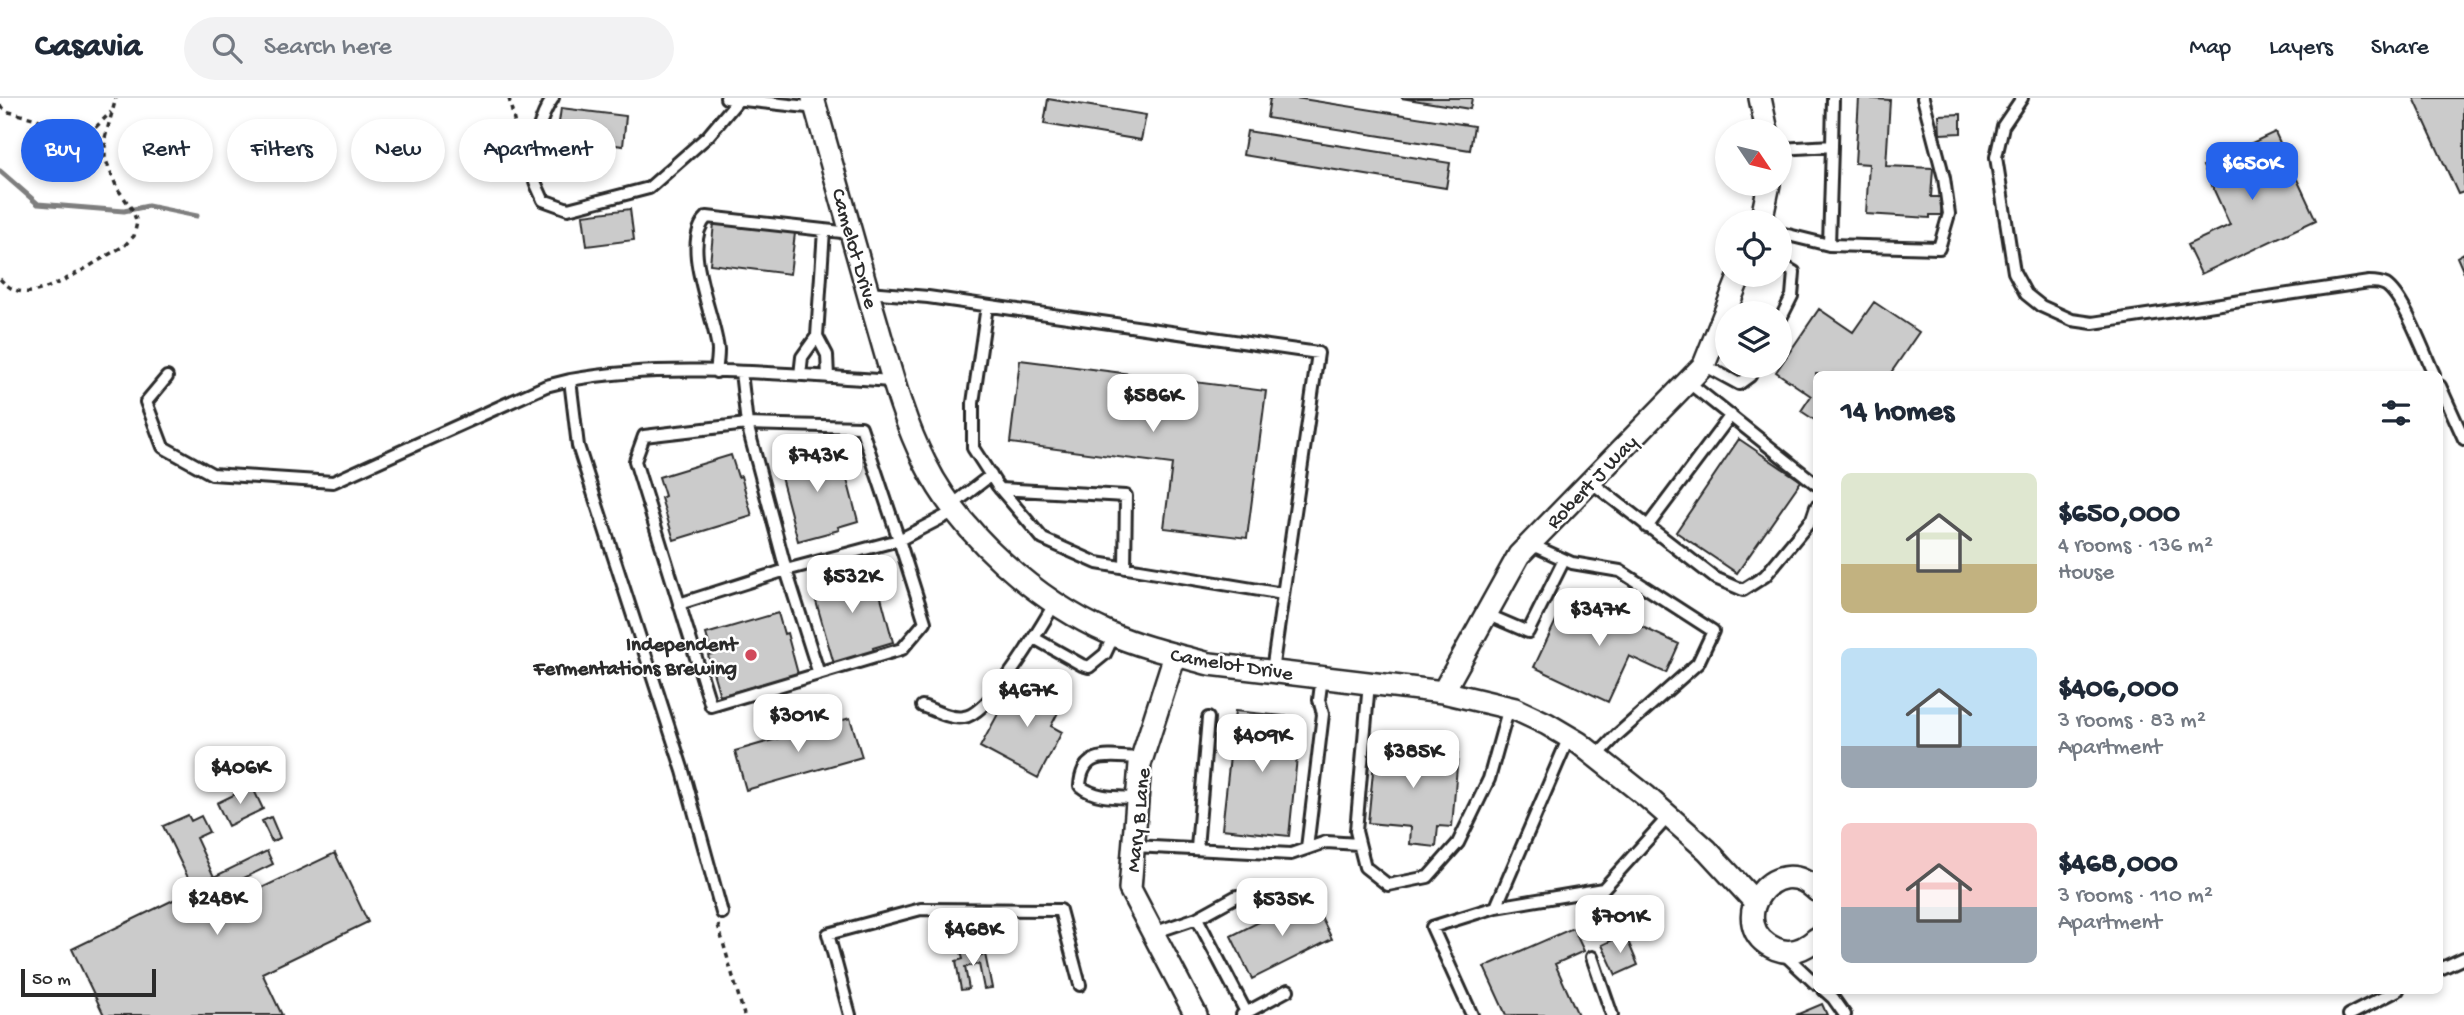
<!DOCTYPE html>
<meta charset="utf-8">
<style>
:root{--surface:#fff;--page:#f2f2f3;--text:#1f2937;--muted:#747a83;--line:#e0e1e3;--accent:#2563eb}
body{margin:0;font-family:"Gochi Hand",sans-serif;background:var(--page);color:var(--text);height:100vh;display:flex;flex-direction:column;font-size:26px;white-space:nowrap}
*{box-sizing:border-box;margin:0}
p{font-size:23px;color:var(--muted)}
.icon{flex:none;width:38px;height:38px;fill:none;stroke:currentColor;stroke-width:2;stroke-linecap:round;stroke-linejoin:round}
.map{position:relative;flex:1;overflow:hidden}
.panel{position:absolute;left:1813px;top:273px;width:630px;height:623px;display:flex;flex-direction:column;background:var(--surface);border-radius:10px;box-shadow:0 4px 10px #0003}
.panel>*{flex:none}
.guide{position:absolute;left:21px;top:21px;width:665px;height:63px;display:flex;gap:14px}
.needle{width:46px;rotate:125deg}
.controls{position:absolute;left:1715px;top:21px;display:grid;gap:14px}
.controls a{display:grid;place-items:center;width:77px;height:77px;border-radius:50%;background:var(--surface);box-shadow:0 4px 10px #0003;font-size:35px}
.scale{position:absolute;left:21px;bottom:18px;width:135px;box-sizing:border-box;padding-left:7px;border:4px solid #2b2b2b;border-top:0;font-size:19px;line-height:24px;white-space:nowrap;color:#2b2b2b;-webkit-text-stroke:5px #fff;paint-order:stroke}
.price{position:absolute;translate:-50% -60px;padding:0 16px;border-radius:14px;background:#fff;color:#222;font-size:23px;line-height:46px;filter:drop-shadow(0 2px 4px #0008)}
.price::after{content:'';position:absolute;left:50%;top:42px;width:21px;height:16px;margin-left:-10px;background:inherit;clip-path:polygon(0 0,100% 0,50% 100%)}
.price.current{background:var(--accent);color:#fff}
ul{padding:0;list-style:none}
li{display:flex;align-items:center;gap:21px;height:175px;padding:0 28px}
li span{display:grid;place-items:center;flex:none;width:196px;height:140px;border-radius:10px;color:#555}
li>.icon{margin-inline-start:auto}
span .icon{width:84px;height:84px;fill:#fffc;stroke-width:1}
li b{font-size:30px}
h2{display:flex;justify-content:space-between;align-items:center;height:84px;padding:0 28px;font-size:30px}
.pill{padding:0 24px;border-radius:32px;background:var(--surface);box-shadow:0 4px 10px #0003;font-size:24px;line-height:63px}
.pill.current{background:var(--accent);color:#fff}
header{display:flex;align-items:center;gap:42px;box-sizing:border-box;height:98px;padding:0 35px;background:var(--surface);border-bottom:2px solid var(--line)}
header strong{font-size:33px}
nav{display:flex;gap:38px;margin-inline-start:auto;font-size:24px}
.search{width:490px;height:63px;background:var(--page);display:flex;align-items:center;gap:18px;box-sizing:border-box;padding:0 24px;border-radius:38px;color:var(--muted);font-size:26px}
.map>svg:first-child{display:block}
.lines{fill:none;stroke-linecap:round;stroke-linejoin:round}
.stream{stroke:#7e7e7e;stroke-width:5}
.building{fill:#cbcbcb;stroke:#2b2b2b;stroke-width:2}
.service-casing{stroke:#2b2b2b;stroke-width:16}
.minor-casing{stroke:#2b2b2b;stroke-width:26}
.path{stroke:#2b2b2b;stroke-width:3.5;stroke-dasharray:5 5;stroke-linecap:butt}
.service{stroke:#fff;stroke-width:10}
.minor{stroke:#fff;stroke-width:21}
.poi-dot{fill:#d1495b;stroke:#fff;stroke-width:2.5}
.labels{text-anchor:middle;stroke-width:5;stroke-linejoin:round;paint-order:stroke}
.street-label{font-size:21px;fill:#2b2b2b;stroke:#fff}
.poi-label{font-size:21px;font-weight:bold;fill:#2b2b2b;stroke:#fff;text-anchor:end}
</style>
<header>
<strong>Casavia</strong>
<div class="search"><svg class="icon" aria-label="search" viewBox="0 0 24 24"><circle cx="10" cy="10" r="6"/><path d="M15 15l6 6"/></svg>Search here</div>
<nav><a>Map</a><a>Layers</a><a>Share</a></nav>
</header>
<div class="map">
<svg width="2464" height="917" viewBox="0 0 2464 917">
<rect width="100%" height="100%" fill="#fff"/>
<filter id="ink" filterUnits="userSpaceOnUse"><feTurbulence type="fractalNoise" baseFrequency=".0143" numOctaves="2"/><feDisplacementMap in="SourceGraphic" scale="14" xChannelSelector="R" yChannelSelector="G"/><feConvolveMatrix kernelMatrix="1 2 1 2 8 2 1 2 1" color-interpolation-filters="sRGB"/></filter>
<g filter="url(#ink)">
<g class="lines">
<path class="stream" d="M 0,73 L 38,106 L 124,113 L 148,108 L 197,118"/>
</g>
<path class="building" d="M 1270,0 L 1296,0 L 1474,28 L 1470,52 L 1267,20 Z
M 1401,0 L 1472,0 L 1470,11 Z
M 1859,0 L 1890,2 L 1886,68 L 1933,70 L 1931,99 L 1942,99 L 1941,117 L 1930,117 L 1930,120 L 1866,116 L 1869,66 L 1855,65 Z
M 2414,0 L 2464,0 L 2464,94 L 2458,96 Z
M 1048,1 L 1146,17 L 1141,42 L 1044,26 Z
M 561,10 L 626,18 L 623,48 L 557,39 Z
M 1961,16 L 1961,35 L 1940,36 L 1939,17 Z
M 1247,33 L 1450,65 L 1446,90 L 1243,57 Z
M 2275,34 L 2316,122 L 2201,176 L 2187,147 L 2230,127 L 2203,68 Z
M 630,111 L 634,142 L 587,148 L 583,117 Z
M 714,125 L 795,135 L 790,176 L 710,166 Z
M 2464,155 L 2464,175 L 2457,159 Z
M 1874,204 L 1919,234 L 1890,276 L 1816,276 L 1816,323 L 1801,313 L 1811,298 L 1776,274 L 1819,211 L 1853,234 Z
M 1020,262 L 1266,293 L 1247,440 L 1164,430 L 1172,366 L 1010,345 Z
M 1739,341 L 1801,383 L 1737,475 L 1676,434 Z
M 839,351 L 858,423 L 838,429 L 839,432 L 798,443 L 777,364 L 818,353 L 819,357 Z
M 731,357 L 738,379 L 741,378 L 752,418 L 674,442 L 661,400 L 665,398 L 659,379 Z
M 874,473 L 893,544 L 873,550 L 874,554 L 834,566 L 811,486 L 852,474 L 853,479 Z
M 1569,495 L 1679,546 L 1666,575 L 1629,558 L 1608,604 L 1534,569 Z
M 778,515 L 784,536 L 787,535 L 798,576 L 720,598 L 708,557 L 712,556 L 706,536 Z
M 1032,580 L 1066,599 L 1051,628 L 1062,634 L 1038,680 L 980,649 L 1005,603 L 1016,609 Z
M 1235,613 L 1301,620 L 1289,738 L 1222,731 Z
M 850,620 L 862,659 L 746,692 L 735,653 Z
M 1376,643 L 1417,647 L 1416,652 L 1458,656 L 1452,729 L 1438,728 L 1436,749 L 1410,746 L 1411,729 L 1368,725 Z
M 252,688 L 263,711 L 228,728 L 217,705 Z
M 188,717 L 191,723 L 201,718 L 209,734 L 196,740 L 214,779 L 267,753 L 273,766 L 219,792 L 226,807 L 335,755 L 368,824 L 262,875 L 282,917 L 104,917 L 72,851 L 194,792 L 163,728 Z
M 271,719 L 280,740 L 272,744 L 262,723 Z
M 1311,798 L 1332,841 L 1252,881 L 1231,838 Z
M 1573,830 L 1584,853 L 1555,866 L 1578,917 L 1506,917 L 1484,869 Z
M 1625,836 L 1638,867 L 1616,877 L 1602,847 Z
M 977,851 L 979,858 L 985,856 L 992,890 L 984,891 L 979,866 L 965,869 L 969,891 L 961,892 L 956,863 L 963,861 L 961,854 Z
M 1822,906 L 1827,917 L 1796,917 Z"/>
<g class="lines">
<g class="service-casing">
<path id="service" d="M 553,0 C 540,18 530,53 533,76 C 534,84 540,94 543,102 L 568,111 L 649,90 L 708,38 L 739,1
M 726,0 L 816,10
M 2022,0 L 2003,28 L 1996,59 L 2014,174 L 2026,196 L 2041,208 L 2072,222 L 2093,225 L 2369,184 C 2375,184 2380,184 2386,187 C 2404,199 2424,255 2434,276
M 1832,48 L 1833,0
M 1780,51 L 1832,48 L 1829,147
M 824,132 L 817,238 L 827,257 L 828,279
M 1780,135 L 1829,147 L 1939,150 L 1949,116 L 1944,80 L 1923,0
M 1780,166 L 1794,174 L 1792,198 L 1780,222
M 868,194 L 928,199 L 1318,255 L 1272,573
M 987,208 L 973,305 L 973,350 L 997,387 L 1043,441 L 1097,465 L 1283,496
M 1704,267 L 1739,286 L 1750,278 L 1755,268
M 716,274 C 717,267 718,259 718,252 C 715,217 679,146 707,119 L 851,135
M 741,274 L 747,326 L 644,338 L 635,363 L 711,608 L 902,551 L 925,524 L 899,442 L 955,413
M 800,277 L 802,259 L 817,238
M 167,279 L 146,304 L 163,349 L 212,376 L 333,384 L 546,288 L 570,282
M 1688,284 L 1816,386
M 2440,288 L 2464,341
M 1591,384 L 1715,480 L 1743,492 L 1765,478 L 1812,421 L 1816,409
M 1000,391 L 1126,398 L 1125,470
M 951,408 L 991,377
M 1647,429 L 1731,317
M 1530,446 L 1572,465 L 1620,473 L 1713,533 L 1698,565 L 1617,637 L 1596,659
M 679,506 L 786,472 L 899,442 L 861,329 L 747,326 L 786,472 L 819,576
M 1486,516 L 1528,534 L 1564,462
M 1034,540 L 1082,567 L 1089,569 L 1105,556 L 1114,537
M 1369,585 L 1356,733 L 1365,769 L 1388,787 L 1428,779 L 1458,745 L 1489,681 L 1509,609
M 922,608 C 935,612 951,622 964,619 C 991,615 1040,530 1055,505
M 1569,639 L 1496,809 L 1603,791 L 1669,718
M 1137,700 C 1118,699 1096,701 1080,688 C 1082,649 1113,660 1142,660
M 1133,748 L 1291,756 L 1326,744 L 1359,746
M 1197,750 L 1208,620
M 1307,750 L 1323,616 L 1319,602 L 1322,579
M 722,815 L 683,673 L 578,348 L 570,282 C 671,263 790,277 894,283
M 1197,820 L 1246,914
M 1153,835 L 1197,820 L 1237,798
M 1783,855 L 1816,886
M 1592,859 L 1612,917
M 2440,871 L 2464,860
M 1824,892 L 1833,900 L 1845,917
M 850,917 L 828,836 L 921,811 L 1060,812 L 1080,887
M 1242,917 L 1288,892
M 1472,917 L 1432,829 L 1496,809
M 2349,917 L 2398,892"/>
</g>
<g class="minor-casing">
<path id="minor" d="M 813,0 C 833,70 852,140 872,209 C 888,262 900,316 925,365 C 960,436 1037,503 1109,535 C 1141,549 1176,557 1210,566 L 1443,594 L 1515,611 L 1547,626 L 1579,645 L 1647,699 L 1707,752 L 1755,804
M 1760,0 L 1767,33
M 1761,124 L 1769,86
M 1175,557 L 1140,666 L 1130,791 L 1196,917
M 1443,594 L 1519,457 L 1704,267 L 1740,177
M 1816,792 C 1774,749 1721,828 1776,851 C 1791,857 1805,851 1816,841"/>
</g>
<path class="path" d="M 509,0 L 518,41
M 0,8 L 9,14 L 37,21 L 63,34 L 88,41
M 105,60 L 88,41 L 91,34 L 111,14
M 0,181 C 7,188 13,193 24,194 C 48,197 101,160 124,148 L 134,138 L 137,124 L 132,111 L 117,90 L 105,60 L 105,40 L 116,0
M 718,827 L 744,917"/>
<use href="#service" class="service"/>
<use href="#minor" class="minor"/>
</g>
</g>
<circle class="poi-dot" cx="751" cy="557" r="7"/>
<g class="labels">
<g class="street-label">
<text transform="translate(856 150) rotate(74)" y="7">Camelot Drive</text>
<text transform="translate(1591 383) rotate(-46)" y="7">Robert J Way</text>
<text transform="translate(1232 565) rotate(9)" y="7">Camelot Drive</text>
<text transform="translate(1137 722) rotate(-84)" y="7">Mary B Lane</text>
</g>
<g class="poi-label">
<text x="737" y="552">Independent<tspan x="737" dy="24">Fermentations Brewing</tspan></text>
</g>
</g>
</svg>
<div class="controls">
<a><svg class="needle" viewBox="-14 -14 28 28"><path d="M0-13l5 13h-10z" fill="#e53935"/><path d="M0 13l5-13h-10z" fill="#747a83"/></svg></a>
<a><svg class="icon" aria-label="locate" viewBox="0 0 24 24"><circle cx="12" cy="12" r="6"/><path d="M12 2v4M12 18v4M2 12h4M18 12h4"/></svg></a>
<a><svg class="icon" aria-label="layers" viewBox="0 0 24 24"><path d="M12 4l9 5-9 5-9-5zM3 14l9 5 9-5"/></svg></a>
</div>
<div class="scale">50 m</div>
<b class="price current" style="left:2252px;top:104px">$650K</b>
<b class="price" style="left:1153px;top:336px">$586K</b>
<b class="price" style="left:817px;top:396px">$743K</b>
<b class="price" style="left:852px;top:517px">$532K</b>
<b class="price" style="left:1599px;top:550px">$347K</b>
<b class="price" style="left:1027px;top:631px">$467K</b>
<b class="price" style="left:798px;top:656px">$301K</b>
<b class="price" style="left:1262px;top:676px">$409K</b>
<b class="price" style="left:1413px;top:692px">$385K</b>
<b class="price" style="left:240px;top:708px">$406K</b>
<b class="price" style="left:217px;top:839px">$248K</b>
<b class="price" style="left:1282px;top:840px">$535K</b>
<b class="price" style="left:1620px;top:857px">$701K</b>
<b class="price" style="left:973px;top:870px">$468K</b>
<div class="guide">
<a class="pill current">Buy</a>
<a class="pill">Rent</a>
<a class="pill">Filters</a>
<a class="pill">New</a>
<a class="pill">Apartment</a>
</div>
<section class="panel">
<h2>14 homes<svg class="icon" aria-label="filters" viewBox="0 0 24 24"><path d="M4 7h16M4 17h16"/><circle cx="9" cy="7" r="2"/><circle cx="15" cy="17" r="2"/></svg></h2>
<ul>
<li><span style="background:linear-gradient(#dfe7d0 65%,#c2b280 0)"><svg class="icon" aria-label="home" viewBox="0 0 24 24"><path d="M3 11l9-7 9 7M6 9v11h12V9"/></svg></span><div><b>$650,000</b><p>4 rooms · 136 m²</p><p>House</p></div></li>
<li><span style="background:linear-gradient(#bfe0f5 70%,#9aa5b1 0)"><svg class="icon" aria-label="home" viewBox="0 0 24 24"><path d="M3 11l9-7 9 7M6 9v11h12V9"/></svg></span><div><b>$406,000</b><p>3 rooms · 83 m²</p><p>Apartment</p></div></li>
<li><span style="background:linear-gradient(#f6c9c9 60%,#9aa5b1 0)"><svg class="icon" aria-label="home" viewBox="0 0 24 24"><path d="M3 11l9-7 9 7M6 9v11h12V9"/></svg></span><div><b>$468,000</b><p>3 rooms · 110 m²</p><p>Apartment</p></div></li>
</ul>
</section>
</div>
